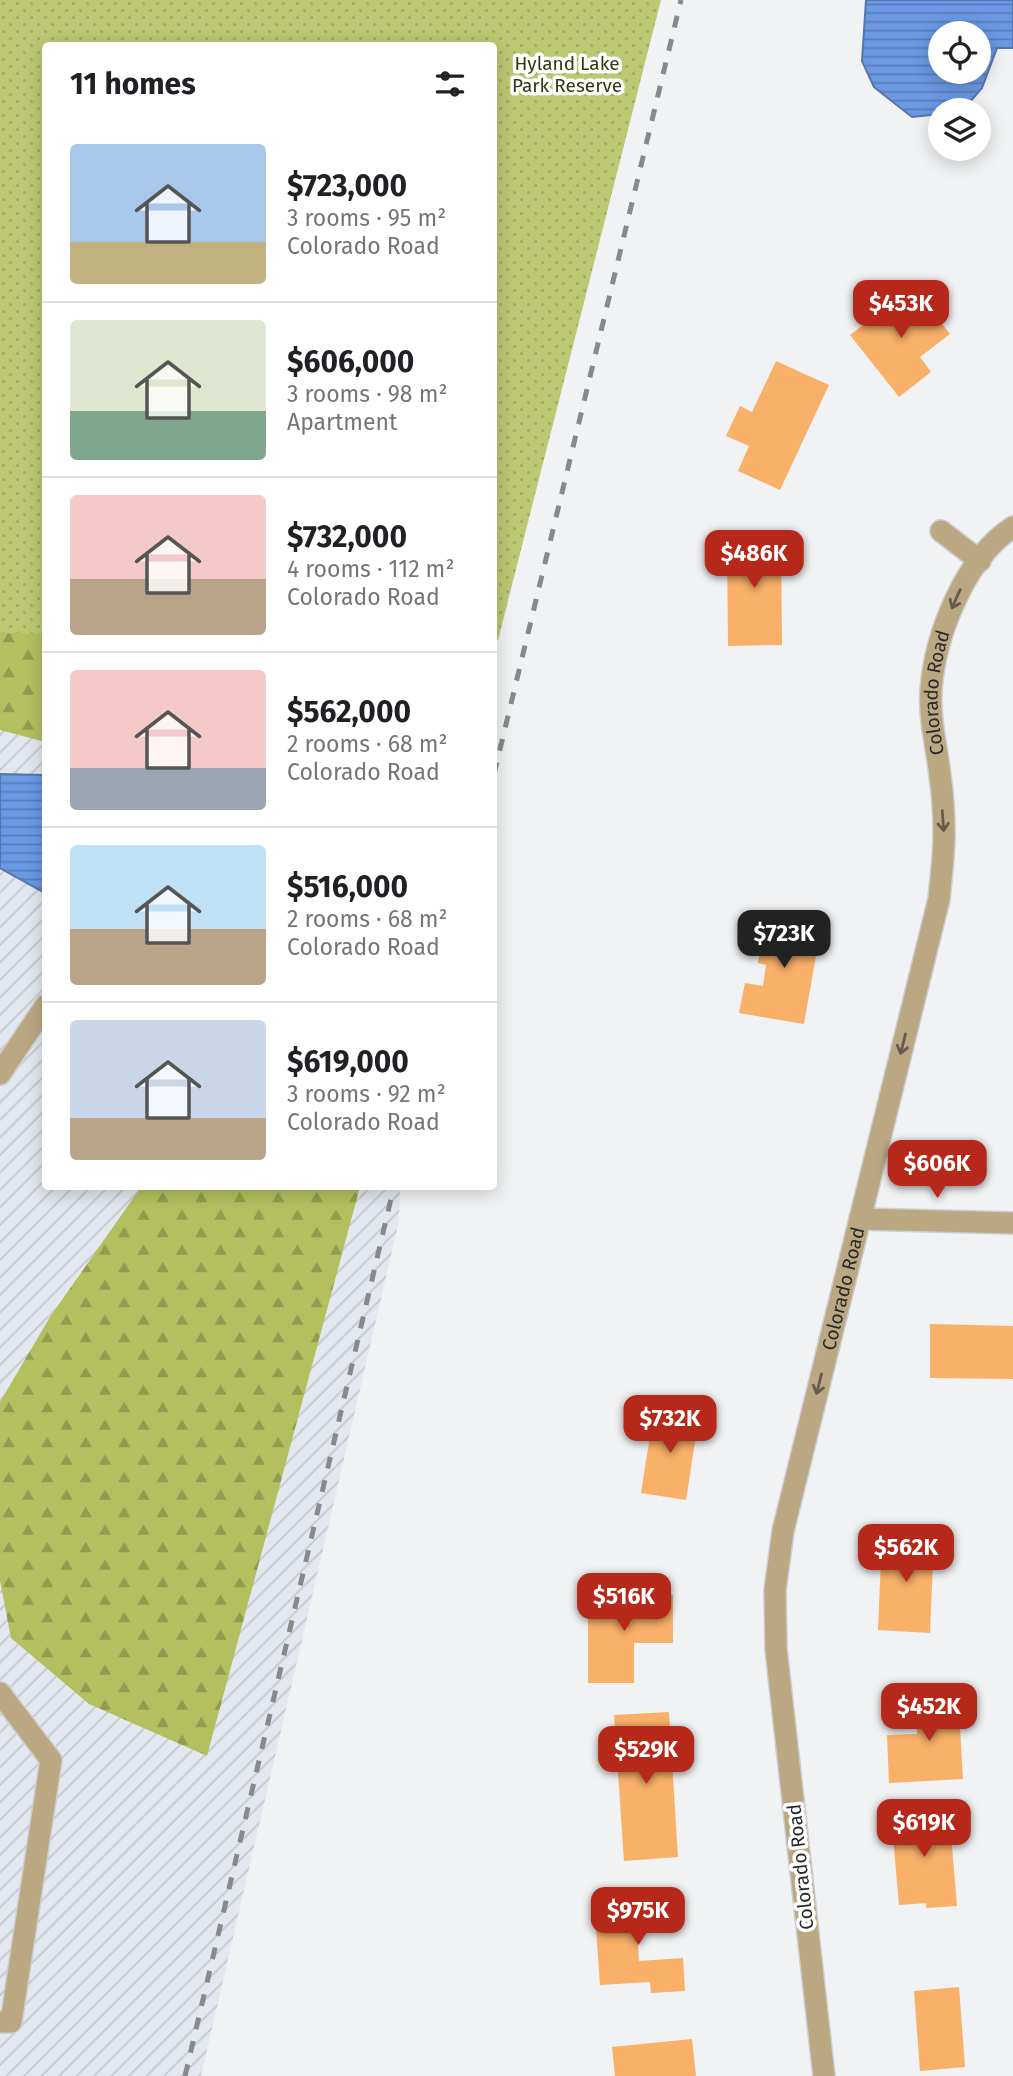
<!DOCTYPE html>
<meta charset="utf-8">
<style>
:root{--surface:#fff;--page:#f6f6f6;--text:#202124;--muted:#757577;--line:#e0e0e0;--accent:#b6281a}
body{margin:0;font-family:"Fira Sans",sans-serif;background:var(--page);color:var(--text);height:100vh;display:flex;flex-direction:column;font-size:26px;white-space:nowrap}
*{box-sizing:border-box;margin:0}
p{font-size:23px;color:var(--muted)}
.icon{flex:none;width:38px;height:38px;fill:none;stroke:currentColor;stroke-width:2;stroke-linecap:round;stroke-linejoin:round}
.map{position:relative;flex:1;overflow:hidden}
.side{position:absolute;left:42px;top:42px;width:455px;height:1148px;display:flex;flex-direction:column;background:var(--surface);border-radius:7px;box-shadow:0 4px 18px #0003}
.side>*{flex:none}
.fabs{position:absolute;left:928px;top:21px;display:grid;gap:14px}
.fabs a{display:grid;place-items:center;width:63px;height:63px;border-radius:50%;background:var(--surface);box-shadow:0 4px 18px #0003;font-size:35px}
.price{position:absolute;translate:-50% -60px;padding:0 16px;border-radius:14px;background:var(--accent);color:#fff;font-size:23px;line-height:46px;filter:drop-shadow(0 2px 4px #0008)}
.price::after{content:'';position:absolute;left:50%;top:42px;width:21px;height:16px;margin-left:-10px;background:inherit;clip-path:polygon(0 0,100% 0,50% 100%)}
.price.on{background:#222;color:#fff}
ul{padding:0;list-style:none}
li{display:flex;align-items:center;gap:21px;height:175px;padding:0 28px}
li+li{border-top:2px solid var(--line)}
li span{display:grid;place-items:center;flex:none;width:196px;height:140px;border-radius:7px;color:#555}
li>.icon{margin-inline-start:auto}
span .icon{width:84px;height:84px;fill:#fffc;stroke-width:1}
li b{font-size:30px}
h2{display:flex;justify-content:space-between;align-items:center;height:84px;padding:0 28px;font-size:30px}
.map>svg:first-child{display:block}
.industrial{fill:url(#industrial-furrows)}
.forest{fill:url(#forest-firs)}
.park{fill:url(#park-dots)}
.water{fill:url(#water-rules);stroke:#5777ac;stroke-width:2;fill-rule:evenodd}
.building{fill:#f9b069}
.lines{fill:none;stroke-linecap:round;stroke-linejoin:round}
.minor-casing{stroke:#cdcecf;stroke-width:24}
.minor{stroke:#bca783;stroke-width:21}
.rail{stroke:#88898a;stroke-width:5;stroke-dasharray:12 12;stroke-linecap:butt}
.oneway{stroke:#635b4d}
.labels{text-anchor:middle;stroke-width:7;stroke-linejoin:round;paint-order:stroke}
.park-label{font-size:19px;fill:#32370e;stroke:#fff}
.street-label{font-size:19px;fill:#282929;stroke:#fff}
</style>
<div class="map">
<svg width="1013" height="2076" viewBox="0 0 1013 2076">
<defs>
<pattern id="industrial-furrows" width="10" height="10" patternUnits="userSpaceOnUse" patternTransform="scale(1.75)"><rect width="10" height="10" fill="#e3e8f0"/><path d="M-1 1l2-2M0 10L10 0M9 11l2-2" fill="none" stroke="#c3c7ce"/></pattern>
<pattern id="forest-firs" width="22" height="20" patternUnits="userSpaceOnUse" patternTransform="scale(1.75)"><rect width="22" height="20" fill="#b4c060"/><path d="M5 1l3.5 6h-7zM16 11l3.5 6h-7z" fill="#929c4f"/></pattern>
<pattern id="park-dots" width="8" height="8" patternUnits="userSpaceOnUse" patternTransform="scale(1.75)"><rect width="8" height="8" fill="#bdc873"/><path d="M2 2h.1M6 6h.1" fill="none" stroke="#a2ac64" stroke-width="1.8" stroke-linecap="round"/></pattern>
<pattern id="water-rules" width="6" height="5" patternUnits="userSpaceOnUse" patternTransform="scale(1.75)"><rect width="6" height="5" fill="#6b99e4"/><path d="M0 2.5h6" fill="none" stroke="#587db9"/></pattern>
</defs>
<rect width="100%" height="100%" fill="#f1f2f3"/>
<path class="industrial" d="M 0,696 L 45,708 L 46,1186 L 400,1187 L 399,1221 L 201,2076 L 0,2076 Z"/>
<path class="forest" d="M 45,530 L 45,742 L 0,730 L 0,541 Z
M 141,1187 L 360,1187 L 207,1756 L 89,1704 L 11,1638 L 0,1581 L 0,1402 L 50,1317 Z"/>
<path class="park" d="M 0,0 L 661,0 L 498,640 L 494,640 L 494,46 L 46,46 L 45,634 L 0,633 Z"/>
<path class="water" d="M 866,0 L 1013,0 L 1013,48 L 997,48 L 982,88 L 963,110 L 940,110 L 940,114 L 912,117 L 874,87 L 862,61 ZM 940,33 L 978,33 L 978,72 L 940,72 Z
M 0,774 L 45,775 L 45,893 L 0,868 Z"/>
<path class="building" d="M 913,286 L 950,334 L 920,357 L 931,372 L 899,397 L 850,335 Z
M 776,361 L 829,385 L 780,490 L 738,471 L 749,446 L 726,436 L 740,406 L 752,412 Z
M 781,535 L 782,645 L 728,646 L 727,536 Z
M 767,913 L 822,922 L 804,1024 L 739,1013 L 745,983 L 763,986 L 766,965 L 758,963 Z
M 930,1324 L 1013,1326 L 1013,1379 L 930,1378 Z
M 654,1410 L 699,1416 L 686,1500 L 641,1493 Z
M 882,1536 L 934,1538 L 930,1633 L 878,1630 Z
M 588,1595 L 673,1595 L 673,1643 L 634,1643 L 634,1683 L 588,1683 Z
M 958,1692 L 963,1779 L 889,1783 L 887,1735 L 917,1734 L 916,1694 Z
M 669,1712 L 678,1857 L 624,1861 L 614,1715 Z
M 949,1810 L 957,1906 L 926,1908 L 926,1903 L 899,1905 L 891,1815 Z
M 675,1896 L 677,1929 L 637,1932 L 639,1961 L 683,1958 L 685,1991 L 651,1993 L 650,1982 L 600,1985 L 595,1915 L 640,1912 L 640,1898 Z
M 959,1987 L 965,2067 L 920,2071 L 914,1991 Z
M 692,2039 L 696,2076 L 615,2076 L 612,2047 Z"/>
<g class="lines">
<g class="minor-casing">
<g id="minor">
<path d="M 941,531 L 980,561"/>
<path d="M 0,1074 L 46,1005"/>
<path d="M 860,1219 L 1013,1223"/>
<path d="M 0,1693 L 51,1760 L 11,2022 L 0,2022"/>
<path id="s1" d="M 824,2076 L 776,1649 L 775,1590 L 783,1531 L 939,899 C 941,878 944,856 944,835 C 944,815 943,795 940,776 C 937,748 929,719 931,690 C 935,635 965,558 1013,527"/>
</g>
</g>
<use href="#minor" class="minor"/>
<path class="rail" d="M 494,774 L 681,0
M 185,2076 L 394,1186"/>
</g>
<defs><path id="oneway-shaft" d="M-6 0H5M1.5-3L5.5 0L1.5 3" fill="none" stroke-width="1.6" stroke-linecap="round" stroke-linejoin="round" transform="scale(1.75)"/></defs>
<g class="oneway">
<use href="#oneway-shaft" transform="translate(956 599) rotate(114)"/>
<use href="#oneway-shaft" transform="translate(943 821) rotate(86)"/>
<use href="#oneway-shaft" transform="translate(903 1044) rotate(104)"/>
<use href="#oneway-shaft" transform="translate(819 1384) rotate(104)"/>
</g>
<g class="labels">
<g class="park-label">
<text x="567" y="70">Hyland Lake<tspan x="567" dy="22">Park Reserve</tspan></text>
</g>
<g class="street-label">
<text dy="7" stroke="none"><textPath href="#s1" startOffset="1407">Colorado Road</textPath></text>
<text dy="7" stroke="none"><textPath href="#s1" startOffset="798">Colorado Road</textPath></text>
<text transform="translate(800 1867) rotate(-96)" y="7">Colorado Road</text>
</g>
</g>
</svg>
<div class="fabs">
<a><svg class="icon" aria-label="locate" viewBox="0 0 24 24"><circle cx="12" cy="12" r="6"/><path d="M12 2v4M12 18v4M2 12h4M18 12h4"/></svg></a>
<a><svg class="icon" aria-label="layers" viewBox="0 0 24 24"><path d="M12 4l9 5-9 5-9-5zM3 14l9 5 9-5"/></svg></a>
</div>
<b class="price" style="left:901px;top:340px">$453K</b>
<b class="price" style="left:754px;top:590px">$486K</b>
<b class="price on" style="left:784px;top:970px">$723K</b>
<b class="price" style="left:937px;top:1200px">$606K</b>
<b class="price" style="left:670px;top:1455px">$732K</b>
<b class="price" style="left:906px;top:1584px">$562K</b>
<b class="price" style="left:624px;top:1633px">$516K</b>
<b class="price" style="left:929px;top:1743px">$452K</b>
<b class="price" style="left:646px;top:1786px">$529K</b>
<b class="price" style="left:924px;top:1859px">$619K</b>
<b class="price" style="left:638px;top:1947px">$975K</b>
<section class="side">
<h2>11 homes<svg class="icon" aria-label="filters" viewBox="0 0 24 24"><path d="M4 7h16M4 17h16"/><circle cx="9" cy="7" r="2"/><circle cx="15" cy="17" r="2"/></svg></h2>
<ul>
<li><span style="background:linear-gradient(#a9c7e8 70%,#c2b280 0)"><svg class="icon" aria-label="home" viewBox="0 0 24 24"><path d="M3 11l9-7 9 7M6 9v11h12V9"/></svg></span><div><b>$723,000</b><p>3 rooms · 95 m²</p><p>Colorado Road</p></div></li>
<li><span style="background:linear-gradient(#dfe7d0 65%,#7fa58c 0)"><svg class="icon" aria-label="home" viewBox="0 0 24 24"><path d="M3 11l9-7 9 7M6 9v11h12V9"/></svg></span><div><b>$606,000</b><p>3 rooms · 98 m²</p><p>Apartment</p></div></li>
<li><span style="background:linear-gradient(#f6c9c9 60%,#b9a48a 0)"><svg class="icon" aria-label="home" viewBox="0 0 24 24"><path d="M3 11l9-7 9 7M6 9v11h12V9"/></svg></span><div><b>$732,000</b><p>4 rooms · 112 m²</p><p>Colorado Road</p></div></li>
<li><span style="background:linear-gradient(#f6c9c9 70%,#9aa5b1 0)"><svg class="icon" aria-label="home" viewBox="0 0 24 24"><path d="M3 11l9-7 9 7M6 9v11h12V9"/></svg></span><div><b>$562,000</b><p>2 rooms · 68 m²</p><p>Colorado Road</p></div></li>
<li><span style="background:linear-gradient(#bfe0f5 60%,#b9a48a 0)"><svg class="icon" aria-label="home" viewBox="0 0 24 24"><path d="M3 11l9-7 9 7M6 9v11h12V9"/></svg></span><div><b>$516,000</b><p>2 rooms · 68 m²</p><p>Colorado Road</p></div></li>
<li><span style="background:linear-gradient(#c9d6e8 70%,#b9a48a 0)"><svg class="icon" aria-label="home" viewBox="0 0 24 24"><path d="M3 11l9-7 9 7M6 9v11h12V9"/></svg></span><div><b>$619,000</b><p>3 rooms · 92 m²</p><p>Colorado Road</p></div></li>
</ul>
</section>
</div>
